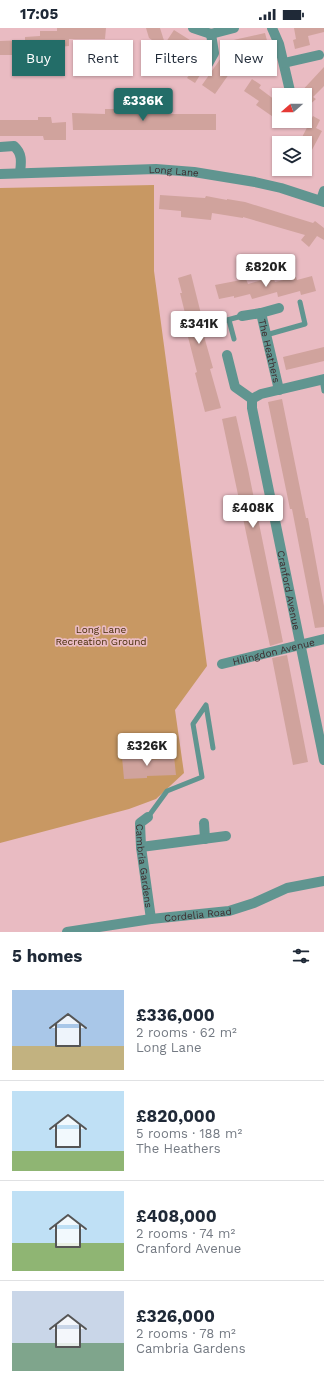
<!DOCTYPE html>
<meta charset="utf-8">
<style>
:root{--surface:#fff;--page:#f2f2f3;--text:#1f2937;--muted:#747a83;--line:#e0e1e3;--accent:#236d68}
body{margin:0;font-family:"Work Sans",sans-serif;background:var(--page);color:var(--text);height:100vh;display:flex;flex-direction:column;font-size:15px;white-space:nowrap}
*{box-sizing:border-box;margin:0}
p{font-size:13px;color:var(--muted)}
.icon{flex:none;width:22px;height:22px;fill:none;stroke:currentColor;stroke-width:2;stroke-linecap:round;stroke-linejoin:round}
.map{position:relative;height:904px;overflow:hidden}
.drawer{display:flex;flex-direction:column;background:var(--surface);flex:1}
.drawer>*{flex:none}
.hud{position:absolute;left:12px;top:12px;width:300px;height:36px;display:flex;gap:8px}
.needle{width:26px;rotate:250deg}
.tools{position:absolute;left:272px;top:60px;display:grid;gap:8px}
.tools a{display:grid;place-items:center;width:40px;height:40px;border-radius:0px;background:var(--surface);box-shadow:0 1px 3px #0004;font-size:20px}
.price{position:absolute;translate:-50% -34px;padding:0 9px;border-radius:4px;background:#fff;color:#222;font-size:13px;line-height:26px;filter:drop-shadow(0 1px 2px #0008)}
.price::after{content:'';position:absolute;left:50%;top:24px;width:12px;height:9px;margin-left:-6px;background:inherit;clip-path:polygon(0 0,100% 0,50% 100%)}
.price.selected{background:var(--accent);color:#fff}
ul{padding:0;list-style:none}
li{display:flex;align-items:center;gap:12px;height:100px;padding:0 12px}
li+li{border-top:1px solid var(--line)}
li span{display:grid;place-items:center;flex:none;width:112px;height:80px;border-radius:0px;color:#555}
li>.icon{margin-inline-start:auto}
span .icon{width:48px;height:48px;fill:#fffc;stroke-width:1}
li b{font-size:17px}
h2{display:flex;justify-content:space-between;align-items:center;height:48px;padding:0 12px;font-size:17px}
.chip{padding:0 14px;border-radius:0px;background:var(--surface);box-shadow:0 1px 3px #0004;font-size:14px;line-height:36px}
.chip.selected{background:var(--accent);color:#fff}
.status{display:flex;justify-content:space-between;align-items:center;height:28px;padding:0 20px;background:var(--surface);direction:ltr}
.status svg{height:11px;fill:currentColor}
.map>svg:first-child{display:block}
.green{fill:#c89863}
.building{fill:#d0a39d}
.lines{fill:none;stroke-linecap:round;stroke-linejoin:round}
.service{stroke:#609590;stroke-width:5}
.minor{stroke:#609590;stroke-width:10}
.labels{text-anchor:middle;stroke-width:3.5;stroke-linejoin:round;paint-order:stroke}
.street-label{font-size:10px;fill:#3d2b2e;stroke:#e9bbc2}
.park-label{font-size:10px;fill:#482c09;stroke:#e9bbc2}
</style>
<div class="status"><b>17:05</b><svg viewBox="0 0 49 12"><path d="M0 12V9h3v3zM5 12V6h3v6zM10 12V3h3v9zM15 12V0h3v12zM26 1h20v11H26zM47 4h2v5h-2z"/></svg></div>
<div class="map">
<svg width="324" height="904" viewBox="0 0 324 904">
<rect width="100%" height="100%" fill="#e9bbc2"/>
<path class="green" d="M 154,157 L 154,243 L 207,638 L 175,682 L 184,745 L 156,771 L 129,781 L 0,815 L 0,160 Z"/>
<path class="building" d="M 57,0 L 106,0 L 105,11 L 69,11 L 69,18 L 37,21 L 37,28 L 26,29 L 26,27 L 0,27 L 0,13 L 25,12 L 25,9 L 40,8 L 40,3 L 57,3 Z
M 146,0 L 160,0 L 167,22 L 149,10 Z
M 294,0 L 324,0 L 324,4 L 308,8 L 310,17 L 295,21 L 293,12 L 296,11 Z
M 174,2 L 201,19 L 193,32 L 166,14 Z
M 265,5 L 269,20 L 233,28 L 229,13 Z
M 221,30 L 234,39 L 215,66 L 202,57 Z
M 324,39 L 324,58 L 313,69 L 316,71 L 305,81 L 305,67 L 298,67 Z
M 193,42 L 200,47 L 195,55 L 187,50 Z
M 252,51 L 261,57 L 259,60 L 279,75 L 279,93 L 256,77 L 259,73 L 244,63 Z
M 105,81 L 117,81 L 117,86 L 216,86 L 216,102 L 73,102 L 72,85 L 105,86 Z
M 313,88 L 320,92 L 316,100 L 322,103 L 305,135 L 305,115 L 299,115 Z
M 38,89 L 51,89 L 52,95 L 66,94 L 66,112 L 44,112 L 43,108 L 0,108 L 0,92 L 38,92 Z
M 160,167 L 205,170 L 206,168 L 227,172 L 227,171 L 245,174 L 313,195 L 315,193 L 324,200 L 324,212 L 317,208 L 309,219 L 301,212 L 305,207 L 243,189 L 243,190 L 212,185 L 211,192 L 181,189 L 181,183 L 159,181 Z
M 191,246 L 203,294 L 202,294 L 203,301 L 202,301 L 213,340 L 210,341 L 221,380 L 205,384 L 195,345 L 197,344 L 187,305 L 190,305 L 180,265 L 182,265 L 178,250 Z
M 312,248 L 316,263 L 301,267 L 300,263 L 278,269 L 277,264 L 252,271 L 250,266 L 234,270 L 234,268 L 219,271 L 215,257 L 246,251 L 248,256 L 273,249 L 275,254 L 296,249 L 297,252 Z
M 324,319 L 324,333 L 286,342 L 283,329 Z
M 282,371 L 306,490 L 308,490 L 324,578 L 324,599 L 315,600 L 292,481 L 290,481 L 268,374 Z
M 236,388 L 248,441 L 283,614 L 270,618 L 222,391 Z
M 287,627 L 308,734 L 293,737 L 272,630 Z
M 146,726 L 146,732 L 164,731 L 164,730 L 174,728 L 176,747 L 147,748 L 147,750 L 124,751 L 122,729 Z"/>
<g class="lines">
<path class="service" d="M 229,292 L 234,311
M 216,295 L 242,288
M 266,307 L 305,296 L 300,274
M 322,351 L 324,363
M 148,789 L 167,763 L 202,749 L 193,696 L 206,677 L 213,720"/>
<g class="minor">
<path d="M 193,0 L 211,6 L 234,0"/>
<path d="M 272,0 L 279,16 L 290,63"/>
<path d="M 284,35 L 319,27"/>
<path d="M 205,41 L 214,25 L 211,6"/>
<path d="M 0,119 L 14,118 C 23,126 21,135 20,145"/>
<path id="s1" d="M 0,146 L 156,141 L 194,144 L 255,154 L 281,160 L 324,174"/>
<path d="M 321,172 L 324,163"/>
<path d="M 261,285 L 279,280"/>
<path id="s2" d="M 242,288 L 261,285 L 279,362"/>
<path d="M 227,327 L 235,359 L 252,371"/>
<path id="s3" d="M 324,351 L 261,366 L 252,371 L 252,380 L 324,732"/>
<path id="s4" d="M 222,636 L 324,611"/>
<path id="s5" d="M 148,789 L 140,795 L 141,819 L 151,891"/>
<path d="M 204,795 L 205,811"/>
<path d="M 141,819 L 226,808"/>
<path id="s6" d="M 67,904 L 151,891 L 229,883 L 254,875 L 287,860 L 324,853"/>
</g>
</g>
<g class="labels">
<g class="street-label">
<text dy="4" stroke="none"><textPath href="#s1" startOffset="174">Long Lane</textPath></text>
<text dy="4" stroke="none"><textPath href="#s2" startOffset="58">The Heathers</textPath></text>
<text dy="4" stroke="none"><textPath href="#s3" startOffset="270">Cranford Avenue</textPath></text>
<text dy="4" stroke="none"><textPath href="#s4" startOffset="53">Hilingdon Avenue</textPath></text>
<text dy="4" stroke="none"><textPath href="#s5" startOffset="53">Cambria Gardens</textPath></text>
<text dy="4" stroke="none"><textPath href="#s6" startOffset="132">Cordelia Road</textPath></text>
</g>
<g class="park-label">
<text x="101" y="605">Long Lane<tspan x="101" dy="12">Recreation Ground</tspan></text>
</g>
</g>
</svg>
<div class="tools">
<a><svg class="needle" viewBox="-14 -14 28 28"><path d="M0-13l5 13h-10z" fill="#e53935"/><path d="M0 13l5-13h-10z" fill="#747a83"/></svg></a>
<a><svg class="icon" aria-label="layers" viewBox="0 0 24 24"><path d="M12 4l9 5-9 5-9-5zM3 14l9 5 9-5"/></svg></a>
</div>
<b class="price selected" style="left:143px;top:94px">£336K</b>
<b class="price" style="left:266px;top:260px">£820K</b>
<b class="price" style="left:199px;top:317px">£341K</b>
<b class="price" style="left:253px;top:501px">£408K</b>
<b class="price" style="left:147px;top:739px">£326K</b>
<div class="hud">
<a class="chip selected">Buy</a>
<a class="chip">Rent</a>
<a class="chip">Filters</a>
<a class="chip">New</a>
</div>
</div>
<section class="drawer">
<h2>5 homes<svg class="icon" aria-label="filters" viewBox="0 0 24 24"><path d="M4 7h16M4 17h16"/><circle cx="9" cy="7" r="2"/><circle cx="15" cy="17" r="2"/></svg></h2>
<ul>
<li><span style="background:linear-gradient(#a9c7e8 70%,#c2b280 0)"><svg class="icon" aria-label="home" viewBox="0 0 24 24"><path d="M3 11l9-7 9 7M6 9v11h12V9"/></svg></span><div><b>£336,000</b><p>2 rooms · 62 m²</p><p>Long Lane</p></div></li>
<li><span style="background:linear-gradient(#bfe0f5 75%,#8fb573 0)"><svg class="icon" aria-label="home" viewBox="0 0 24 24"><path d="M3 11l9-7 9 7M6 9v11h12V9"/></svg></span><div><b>£820,000</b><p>5 rooms · 188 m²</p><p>The Heathers</p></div></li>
<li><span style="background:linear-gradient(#bfe0f5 65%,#8fb573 0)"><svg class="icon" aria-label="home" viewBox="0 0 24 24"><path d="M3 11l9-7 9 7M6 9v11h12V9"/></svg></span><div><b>£408,000</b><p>2 rooms · 74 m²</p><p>Cranford Avenue</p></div></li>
<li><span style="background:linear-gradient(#c9d6e8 65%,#7fa58c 0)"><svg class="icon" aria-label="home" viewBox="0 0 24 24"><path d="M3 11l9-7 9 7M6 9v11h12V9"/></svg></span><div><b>£326,000</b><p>2 rooms · 78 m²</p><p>Cambria Gardens</p></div></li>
</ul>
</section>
